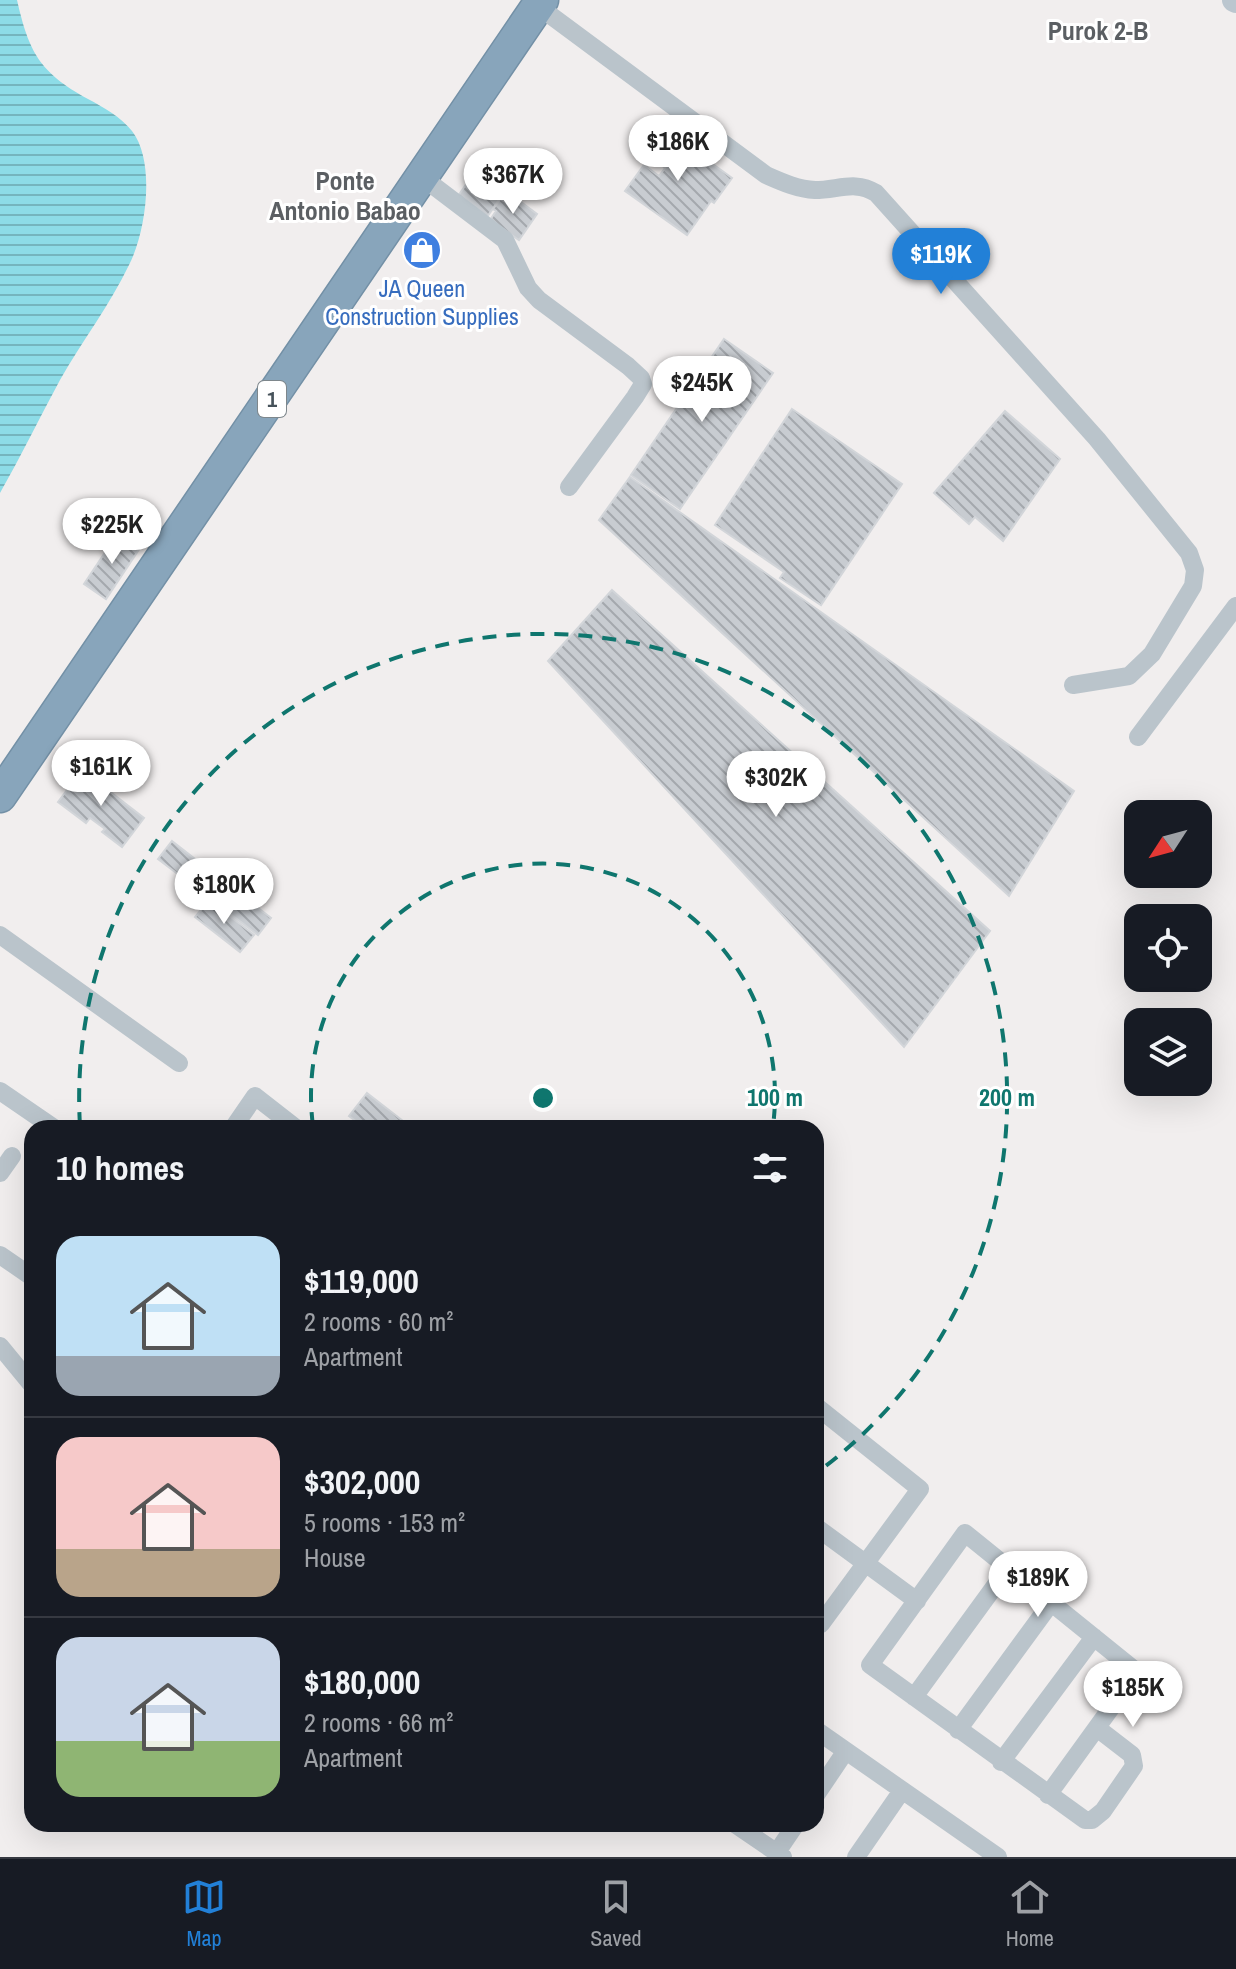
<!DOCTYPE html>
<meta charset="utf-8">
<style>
:root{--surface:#171b24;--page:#242831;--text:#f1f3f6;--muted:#9ea1a6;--line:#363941;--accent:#2280d7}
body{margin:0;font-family:"Archivo Narrow",sans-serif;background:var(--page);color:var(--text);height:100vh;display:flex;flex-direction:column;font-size:30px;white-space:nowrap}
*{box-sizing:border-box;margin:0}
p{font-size:26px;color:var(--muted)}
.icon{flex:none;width:44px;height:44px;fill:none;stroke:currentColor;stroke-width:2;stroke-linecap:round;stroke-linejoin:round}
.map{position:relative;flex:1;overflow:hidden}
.panel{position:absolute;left:24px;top:1120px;width:800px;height:712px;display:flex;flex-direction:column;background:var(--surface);border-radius:24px;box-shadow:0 8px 32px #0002}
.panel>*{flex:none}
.needle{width:52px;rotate:234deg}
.controls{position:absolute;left:1124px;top:800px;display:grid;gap:16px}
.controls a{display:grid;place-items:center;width:88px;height:88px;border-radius:16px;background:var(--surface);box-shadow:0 8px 32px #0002;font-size:40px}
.price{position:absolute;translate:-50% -68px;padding:0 18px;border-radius:28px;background:#fff;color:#222;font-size:26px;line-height:52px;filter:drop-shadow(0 2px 4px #0008)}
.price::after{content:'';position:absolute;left:50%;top:48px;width:24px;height:18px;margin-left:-12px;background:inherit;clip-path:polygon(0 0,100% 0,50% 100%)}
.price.on{background:var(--accent);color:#fff}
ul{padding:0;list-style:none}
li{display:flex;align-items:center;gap:24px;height:200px;padding:0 32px}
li+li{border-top:2px solid var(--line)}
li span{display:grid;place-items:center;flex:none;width:224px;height:160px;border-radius:24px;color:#555}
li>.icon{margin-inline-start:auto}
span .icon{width:96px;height:96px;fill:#fffc;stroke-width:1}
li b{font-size:34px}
h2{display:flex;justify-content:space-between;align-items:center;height:96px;padding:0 32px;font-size:34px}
.tab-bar{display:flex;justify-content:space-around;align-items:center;height:112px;border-top:2px solid var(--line);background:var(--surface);font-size:22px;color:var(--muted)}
.tab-bar a{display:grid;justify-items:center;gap:4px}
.tab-bar .on{color:var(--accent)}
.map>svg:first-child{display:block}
.water{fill:url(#water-rules)}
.building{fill:url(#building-back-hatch);stroke:#d2d5d9;stroke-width:2}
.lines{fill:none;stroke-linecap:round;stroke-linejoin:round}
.highway-casing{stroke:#7390a6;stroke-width:35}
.street{stroke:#bac4cb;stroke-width:18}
.secondary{stroke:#bbc6cf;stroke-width:24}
.highway{stroke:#88a5bb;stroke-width:32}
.ring{fill:none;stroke:#0f766e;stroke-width:4;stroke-dasharray:14 10}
.labels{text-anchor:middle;stroke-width:6;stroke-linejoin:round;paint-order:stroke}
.shield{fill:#fff;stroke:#7e878c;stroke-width:2}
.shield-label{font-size:22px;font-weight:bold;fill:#47535b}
.shop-label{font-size:24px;fill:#366cbe;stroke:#fff}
.neighbourhood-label{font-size:26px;font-weight:bold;fill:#5b5f63;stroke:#fff}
.centre{fill:#0f766e;stroke:#fff;stroke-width:4}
.ring-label{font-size:24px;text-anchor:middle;font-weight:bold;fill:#0f766e;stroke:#fff;stroke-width:6;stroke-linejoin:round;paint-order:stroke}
</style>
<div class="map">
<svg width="1236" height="1857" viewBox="0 0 1236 1857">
<defs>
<pattern id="water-rules" width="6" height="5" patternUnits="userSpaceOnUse" patternTransform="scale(2)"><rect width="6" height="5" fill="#8ddce7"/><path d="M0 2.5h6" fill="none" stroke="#75b5be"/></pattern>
<pattern id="building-back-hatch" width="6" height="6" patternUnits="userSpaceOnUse" patternTransform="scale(2)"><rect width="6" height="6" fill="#c8ccd1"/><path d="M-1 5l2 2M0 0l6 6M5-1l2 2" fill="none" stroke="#a4a8ad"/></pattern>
</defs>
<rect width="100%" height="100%" fill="#f1eeee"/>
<path class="water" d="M 0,0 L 17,0 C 29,52 39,72 88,99 C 103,107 121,117 132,131 C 156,162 146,232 129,265 C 110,305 82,341 60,380 C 40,417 21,456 0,493 Z"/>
<path class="building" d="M 663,128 L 732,178 L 714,203 L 711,201 L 687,235 L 625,191 L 644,165 L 659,176 L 665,168 L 645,153 Z
M 476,170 L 505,191 L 487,217 L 458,196 Z
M 509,193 L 537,214 L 519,240 L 490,220 L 496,211 L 493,209 L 497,204 L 500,199 L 504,201 Z
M 724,339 L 773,373 L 680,509 L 631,475 Z
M 792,409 L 902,484 L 821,605 L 780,578 L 784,572 L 715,525 Z
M 1005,411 L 1060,459 L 1003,541 L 975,517 L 969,524 L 934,493 Z
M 630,477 L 1074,791 L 1009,896 L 599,520 Z
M 118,533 L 140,548 L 106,599 L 84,584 Z
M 612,590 L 990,931 L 904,1047 L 548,661 Z
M 82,770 L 144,818 L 122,847 L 102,832 L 105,829 L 90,818 L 86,823 L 58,802 Z
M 172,841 L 271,918 L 258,935 L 158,859 Z
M 209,900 L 254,935 L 240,952 L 195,917 Z
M 367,1093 L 412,1128 L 365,1128 L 349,1116 Z"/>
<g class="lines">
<g class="highway-casing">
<path id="highway" d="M 0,796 L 542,0"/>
</g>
<path class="street" d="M 538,6 L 766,175 C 782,182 797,189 815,190 C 838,190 855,180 876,193 L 1097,439 L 1189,553 L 1195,570 L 1193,586 L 1152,654 L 1129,676 L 1073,685
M 422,177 L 505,240 L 528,288 L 539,300 L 628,366 L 641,378 L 643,384 L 635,397 L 569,487
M 1138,737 L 1236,606
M 0,935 L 179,1063
M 0,1091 L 54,1128
M 233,1128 L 255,1096 L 296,1128
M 0,1173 L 12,1156
M 0,1255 L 32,1277
M 0,1346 L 32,1385
M 816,1406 L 920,1489 L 821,1624 L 816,1620
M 816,1527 L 917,1601
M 914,1697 L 1008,1568
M 816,1730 L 998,1857
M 958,1730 L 1051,1603
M 1001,1762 L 1094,1637
M 816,1795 L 845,1752
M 1048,1795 L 1137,1672 L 965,1533 L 870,1665 L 1085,1820 L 1092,1820 L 1103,1811 L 1134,1766 L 1132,1755 L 1097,1728
M 735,1824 L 783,1857
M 777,1852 L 796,1824
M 856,1857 L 901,1792"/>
<path class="secondary" d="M 1234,0 L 1236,1"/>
<use href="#highway" class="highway"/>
</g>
<g class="ring">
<path d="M313 1126A232 232 0 1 1 773 1126"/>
<path d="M80 1126A464 464 0 1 1 819 1471"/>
</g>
<defs>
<g id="shop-disc" transform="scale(2)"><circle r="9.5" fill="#3f7fe0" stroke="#fff"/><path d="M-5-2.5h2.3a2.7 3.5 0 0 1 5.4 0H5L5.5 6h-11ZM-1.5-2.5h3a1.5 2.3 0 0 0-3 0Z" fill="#fff"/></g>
</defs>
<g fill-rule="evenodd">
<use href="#shop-disc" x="422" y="250"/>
</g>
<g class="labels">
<rect class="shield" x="258" y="381" width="28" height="36" rx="6"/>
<g class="shield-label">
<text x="272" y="407">1</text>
</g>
<g class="shop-label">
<text x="422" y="297">JA Queen<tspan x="422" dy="28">Construction Supplies</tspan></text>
</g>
<g class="neighbourhood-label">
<text x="1098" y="40">Purok 2-B</text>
<text x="345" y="190">Ponte<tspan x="345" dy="30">Antonio Babao</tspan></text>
</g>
</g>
<circle cx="543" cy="1098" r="12" class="centre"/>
<g class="ring-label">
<text x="775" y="1106">100 m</text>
<text x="1007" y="1106">200 m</text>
</g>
</svg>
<div class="controls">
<a><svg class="needle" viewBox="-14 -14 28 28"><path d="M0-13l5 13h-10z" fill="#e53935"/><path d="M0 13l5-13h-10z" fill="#9ea1a6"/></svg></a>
<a><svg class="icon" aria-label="locate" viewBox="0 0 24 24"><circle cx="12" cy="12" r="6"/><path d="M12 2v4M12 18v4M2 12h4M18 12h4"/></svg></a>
<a><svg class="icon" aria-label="layers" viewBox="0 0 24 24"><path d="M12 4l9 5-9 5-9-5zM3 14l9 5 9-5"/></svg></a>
</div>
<b class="price" style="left:678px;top:183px">$186K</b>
<b class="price" style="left:513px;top:216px">$367K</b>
<b class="price on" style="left:941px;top:296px">$119K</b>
<b class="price" style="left:702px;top:424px">$245K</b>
<b class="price" style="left:112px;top:566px">$225K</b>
<b class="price" style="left:101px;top:808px">$161K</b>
<b class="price" style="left:776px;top:819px">$302K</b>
<b class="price" style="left:224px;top:926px">$180K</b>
<b class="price" style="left:1038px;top:1619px">$189K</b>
<b class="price" style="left:1133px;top:1729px">$185K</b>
<section class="panel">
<h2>10 homes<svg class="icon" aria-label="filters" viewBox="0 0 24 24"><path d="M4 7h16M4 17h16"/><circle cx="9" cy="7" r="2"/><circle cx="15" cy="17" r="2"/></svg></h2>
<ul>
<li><span style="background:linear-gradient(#bfe0f5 75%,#9aa5b1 0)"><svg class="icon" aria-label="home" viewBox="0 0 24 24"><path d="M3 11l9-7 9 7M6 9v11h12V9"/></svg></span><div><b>$119,000</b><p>2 rooms · 60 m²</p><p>Apartment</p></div></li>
<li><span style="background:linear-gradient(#f6c9c9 70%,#b9a48a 0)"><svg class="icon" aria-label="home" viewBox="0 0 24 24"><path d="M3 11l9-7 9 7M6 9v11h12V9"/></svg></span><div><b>$302,000</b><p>5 rooms · 153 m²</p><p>House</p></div></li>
<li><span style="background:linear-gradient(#c9d6e8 65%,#8fb573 0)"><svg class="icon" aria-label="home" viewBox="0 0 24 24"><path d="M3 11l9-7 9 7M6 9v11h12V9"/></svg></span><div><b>$180,000</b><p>2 rooms · 66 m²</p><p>Apartment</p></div></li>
</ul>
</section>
</div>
<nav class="tab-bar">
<a class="on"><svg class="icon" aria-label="map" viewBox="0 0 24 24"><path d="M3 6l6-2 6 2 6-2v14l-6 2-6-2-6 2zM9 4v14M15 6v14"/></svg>Map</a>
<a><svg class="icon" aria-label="saved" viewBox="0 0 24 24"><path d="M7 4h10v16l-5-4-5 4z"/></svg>Saved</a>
<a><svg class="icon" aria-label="home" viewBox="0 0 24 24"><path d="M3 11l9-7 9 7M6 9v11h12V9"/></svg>Home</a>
</nav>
